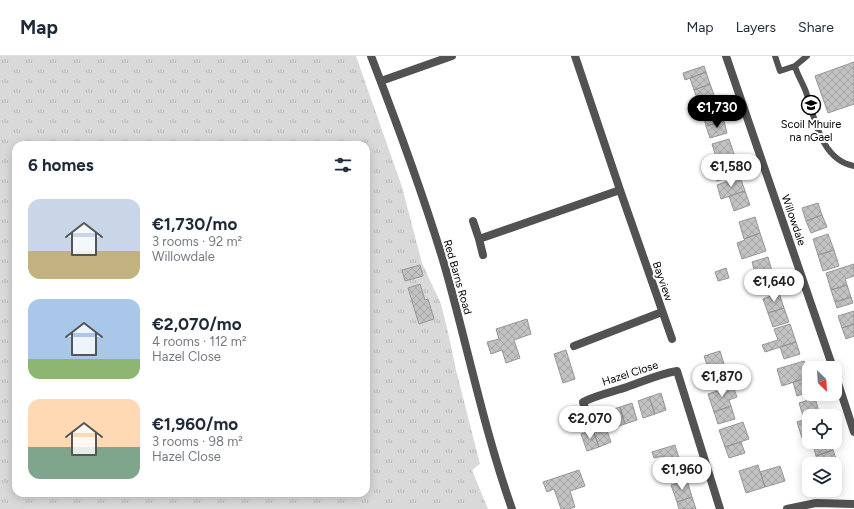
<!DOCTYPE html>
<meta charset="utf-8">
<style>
:root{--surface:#fff;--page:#f6f6f7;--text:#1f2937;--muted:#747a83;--line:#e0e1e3;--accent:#000}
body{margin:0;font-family:Figtree,sans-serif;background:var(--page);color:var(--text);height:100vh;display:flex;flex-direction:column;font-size:15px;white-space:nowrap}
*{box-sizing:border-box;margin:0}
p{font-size:13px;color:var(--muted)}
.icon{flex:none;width:22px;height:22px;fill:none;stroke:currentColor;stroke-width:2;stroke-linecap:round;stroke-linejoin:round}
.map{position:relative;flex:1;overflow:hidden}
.sheet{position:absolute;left:12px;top:85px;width:358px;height:356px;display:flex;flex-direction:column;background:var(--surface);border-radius:12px;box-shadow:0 2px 10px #0003}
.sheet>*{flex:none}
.needle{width:26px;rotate:155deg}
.tools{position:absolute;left:802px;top:305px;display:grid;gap:8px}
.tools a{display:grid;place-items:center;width:40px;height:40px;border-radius:8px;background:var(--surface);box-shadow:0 2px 10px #0003;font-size:20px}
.price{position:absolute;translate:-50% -34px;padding:0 9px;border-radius:14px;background:#fff;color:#222;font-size:13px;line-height:26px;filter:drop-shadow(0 1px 2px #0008)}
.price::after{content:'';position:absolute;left:50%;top:24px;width:12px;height:9px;margin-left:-6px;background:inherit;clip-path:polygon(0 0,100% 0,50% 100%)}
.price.on{background:var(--accent);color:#fff}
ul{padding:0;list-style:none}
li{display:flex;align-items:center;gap:12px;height:100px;padding:0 16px}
li span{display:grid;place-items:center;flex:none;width:112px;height:80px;border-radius:12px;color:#555}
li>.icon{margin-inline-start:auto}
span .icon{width:48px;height:48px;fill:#fffc;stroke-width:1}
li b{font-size:17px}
h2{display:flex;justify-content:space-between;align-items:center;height:48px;padding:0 16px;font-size:17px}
header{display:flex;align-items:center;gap:24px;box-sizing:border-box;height:56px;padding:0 20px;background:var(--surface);border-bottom:1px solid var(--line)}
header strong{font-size:19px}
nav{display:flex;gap:22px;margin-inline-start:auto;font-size:14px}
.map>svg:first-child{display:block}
.grass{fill:url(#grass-tufts);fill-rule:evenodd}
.building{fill:url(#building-cross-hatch);stroke:#969696}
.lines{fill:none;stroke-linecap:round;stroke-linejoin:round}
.service{stroke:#525252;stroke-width:6}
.minor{stroke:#525252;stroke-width:8}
.tertiary{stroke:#525252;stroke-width:8}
.labels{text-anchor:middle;stroke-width:4;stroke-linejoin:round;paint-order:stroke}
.poi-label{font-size:11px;fill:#000;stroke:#fff}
.street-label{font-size:11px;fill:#000;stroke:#fff}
</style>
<header>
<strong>Map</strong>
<nav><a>Map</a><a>Layers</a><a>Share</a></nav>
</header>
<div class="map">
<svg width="854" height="453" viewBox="0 0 854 453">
<defs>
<pattern id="grass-tufts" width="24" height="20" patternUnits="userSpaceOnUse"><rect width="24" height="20" fill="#d9d9d9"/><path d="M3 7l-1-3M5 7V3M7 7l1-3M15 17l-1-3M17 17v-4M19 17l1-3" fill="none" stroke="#b8b8b8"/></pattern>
<pattern id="building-cross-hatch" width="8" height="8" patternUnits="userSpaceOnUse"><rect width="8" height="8" fill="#c2c2c2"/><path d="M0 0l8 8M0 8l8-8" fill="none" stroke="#a5a5a5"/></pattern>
</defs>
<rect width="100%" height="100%" fill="#fff"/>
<path class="grass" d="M 0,0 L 356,0 L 402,131 L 422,207 L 441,248 L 448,276 L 456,314 L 480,408 L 472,414 L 488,453 L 0,453 ZM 16,89 L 366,89 L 366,437 L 16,437 Z"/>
<path class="building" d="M 854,6 L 854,48 L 828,57 L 815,20 Z
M 704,10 L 706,16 L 685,24 L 683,17 Z
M 706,16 L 710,28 L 694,34 L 690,22 Z
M 710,28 L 714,39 L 698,45 L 694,34 Z
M 714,39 L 716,45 L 694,53 L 692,47 Z
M 720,53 L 724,65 L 706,70 L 703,58 Z
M 724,65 L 727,77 L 710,82 L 706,70 Z
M 729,83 L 734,98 L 717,104 L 712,88 Z
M 734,98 L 738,111 L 721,117 L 717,104 Z
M 738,111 L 740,117 L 717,125 L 715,118 Z
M 740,121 L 745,135 L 721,143 L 717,129 Z
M 745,135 L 750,149 L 734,155 L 729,140 Z
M 818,147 L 822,159 L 806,165 L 802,152 Z
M 822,159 L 827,171 L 811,177 L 806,165 Z
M 755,161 L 760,177 L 744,183 L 739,166 Z
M 760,177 L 766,195 L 742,203 L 737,187 L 745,184 L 744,183 Z
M 828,178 L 834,194 L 818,199 L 813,183 Z
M 834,194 L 839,210 L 823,215 L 818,199 Z
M 768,201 L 772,215 L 756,220 L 752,206 Z
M 854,208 L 854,220 L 845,223 L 847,229 L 831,234 L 826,217 Z
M 420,209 L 423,220 L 405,225 L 402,214 Z
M 726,212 L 729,222 L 718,225 L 715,216 Z
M 772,215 L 776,228 L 760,233 L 756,220 Z
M 420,228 L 425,244 L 428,243 L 434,263 L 419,268 L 408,232 Z
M 847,229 L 851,241 L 835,246 L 831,234 Z
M 779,237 L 784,252 L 768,257 L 763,243 Z
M 851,241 L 853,247 L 837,252 L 835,246 Z
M 784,252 L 789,266 L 773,271 L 768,257 Z
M 854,255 L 854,268 L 842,272 L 838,260 Z
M 527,263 L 531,278 L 514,284 L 520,302 L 506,307 L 502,294 L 491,298 L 487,286 L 499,283 L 496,273 Z
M 790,268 L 796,286 L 765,296 L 762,289 L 778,284 L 774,273 Z
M 854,268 L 854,280 L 846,283 L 842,272 Z
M 796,286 L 800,298 L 784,303 L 780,291 Z
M 566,294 L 575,323 L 563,327 L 554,298 Z
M 720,295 L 725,311 L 710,317 L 704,300 Z
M 804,305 L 809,321 L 782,330 L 777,313 Z
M 725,311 L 731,327 L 715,333 L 710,317 Z
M 809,321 L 809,336 L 797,340 L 793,326 Z
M 733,330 L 737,341 L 729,344 L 731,350 L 714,356 L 708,338 Z
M 661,337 L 666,354 L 655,358 L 649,341 Z
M 649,341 L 655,358 L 643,362 L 638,345 Z
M 815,342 L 820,359 L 809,360 L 809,362 L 804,363 L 799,347 Z
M 632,347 L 637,364 L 625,368 L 620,351 Z
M 731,350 L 735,363 L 718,368 L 714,356 Z
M 620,351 L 625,368 L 613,372 L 608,355 Z
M 809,362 L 809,380 L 802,382 L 797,366 Z
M 743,366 L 749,383 L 725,391 L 719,374 Z
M 605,369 L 611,386 L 599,391 L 593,374 Z
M 593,374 L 599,391 L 587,395 L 581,378 Z
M 809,384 L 809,386 L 830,386 L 833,394 L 816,400 L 813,389 L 809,391 L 807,385 Z
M 741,386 L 745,397 L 729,402 L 725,391 Z
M 675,389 L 680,406 L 665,411 L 662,400 L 654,402 L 652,396 Z
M 833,394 L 839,411 L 835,413 L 835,408 L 819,408 L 816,400 Z
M 680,406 L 684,418 L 669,422 L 665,411 Z
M 758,409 L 765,431 L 746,437 L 739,415 Z
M 780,410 L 785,425 L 765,431 L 760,416 Z
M 579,414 L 585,430 L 570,435 L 575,451 L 568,453 L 561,453 L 554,433 L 547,436 L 543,426 Z
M 687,424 L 692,441 L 677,446 L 671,429 Z
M 692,441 L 696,453 L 679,453 L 677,446 Z"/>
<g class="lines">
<path class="service" d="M 775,0 L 780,15 L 795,10 L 807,0
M 795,10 C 797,19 803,27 806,36 C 815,63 821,104 854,110"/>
<path class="minor" d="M 726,0 L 833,312
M 381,25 L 452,0
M 620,134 L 672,283
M 473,165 L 479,183
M 483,199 L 479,183 L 620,134 L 575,0
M 574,290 L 662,256
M 835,318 L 854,376
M 588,363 L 583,346 C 597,339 612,336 627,331 C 644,325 659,318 677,315 L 720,453
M 787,453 L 816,447 L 854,448"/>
<path class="tertiary" d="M 371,0 C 398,70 424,140 445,211 C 468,292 484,374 512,453"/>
</g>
<defs>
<g id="school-ring" transform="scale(1)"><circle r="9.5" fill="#fff" stroke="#000" stroke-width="1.5"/><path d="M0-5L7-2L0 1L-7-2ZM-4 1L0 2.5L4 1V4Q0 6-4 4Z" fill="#000"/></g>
</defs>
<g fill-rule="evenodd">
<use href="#school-ring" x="811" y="49"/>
</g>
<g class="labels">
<g class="poi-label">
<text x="811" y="72">Scoil Mhuire<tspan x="811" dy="13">na nGael</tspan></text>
</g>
<g class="street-label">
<text transform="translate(794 164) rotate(71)" y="4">Willowdale</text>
<text transform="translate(458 221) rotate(74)" y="4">Red Barns Road</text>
<text transform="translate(663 225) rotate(71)" y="4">Bayview</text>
<text transform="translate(630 317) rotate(-18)" y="4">Hazel Close</text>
</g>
</g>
</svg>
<div class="tools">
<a><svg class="needle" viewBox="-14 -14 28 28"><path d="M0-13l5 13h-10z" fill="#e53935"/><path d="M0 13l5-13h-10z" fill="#747a83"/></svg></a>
<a><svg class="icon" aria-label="locate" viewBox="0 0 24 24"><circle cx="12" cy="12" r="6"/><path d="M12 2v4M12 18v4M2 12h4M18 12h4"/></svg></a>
<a><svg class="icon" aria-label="layers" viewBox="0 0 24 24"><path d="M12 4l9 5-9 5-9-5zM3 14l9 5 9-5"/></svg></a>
</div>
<b class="price on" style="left:717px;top:73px">€1,730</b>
<b class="price" style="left:731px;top:132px">€1,580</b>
<b class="price" style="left:774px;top:247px">€1,640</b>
<b class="price" style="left:722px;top:342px">€1,870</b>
<b class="price" style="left:590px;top:384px">€2,070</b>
<b class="price" style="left:682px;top:435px">€1,960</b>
<section class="sheet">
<h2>6 homes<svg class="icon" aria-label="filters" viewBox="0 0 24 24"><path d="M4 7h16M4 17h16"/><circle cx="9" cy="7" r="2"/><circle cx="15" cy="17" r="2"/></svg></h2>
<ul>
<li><span style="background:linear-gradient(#c9d6e8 65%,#c2b280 0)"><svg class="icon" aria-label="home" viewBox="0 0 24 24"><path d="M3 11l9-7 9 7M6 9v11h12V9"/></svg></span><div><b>€1,730/mo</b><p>3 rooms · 92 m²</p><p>Willowdale</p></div></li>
<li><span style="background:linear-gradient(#a9c7e8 75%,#8fb573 0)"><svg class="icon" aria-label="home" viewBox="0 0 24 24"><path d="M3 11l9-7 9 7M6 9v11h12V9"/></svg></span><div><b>€2,070/mo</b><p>4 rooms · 112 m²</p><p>Hazel Close</p></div></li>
<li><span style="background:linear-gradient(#ffd9b3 60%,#7fa58c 0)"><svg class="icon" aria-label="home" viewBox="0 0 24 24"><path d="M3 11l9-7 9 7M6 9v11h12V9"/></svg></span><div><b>€1,960/mo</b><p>3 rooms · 98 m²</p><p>Hazel Close</p></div></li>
</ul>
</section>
</div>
